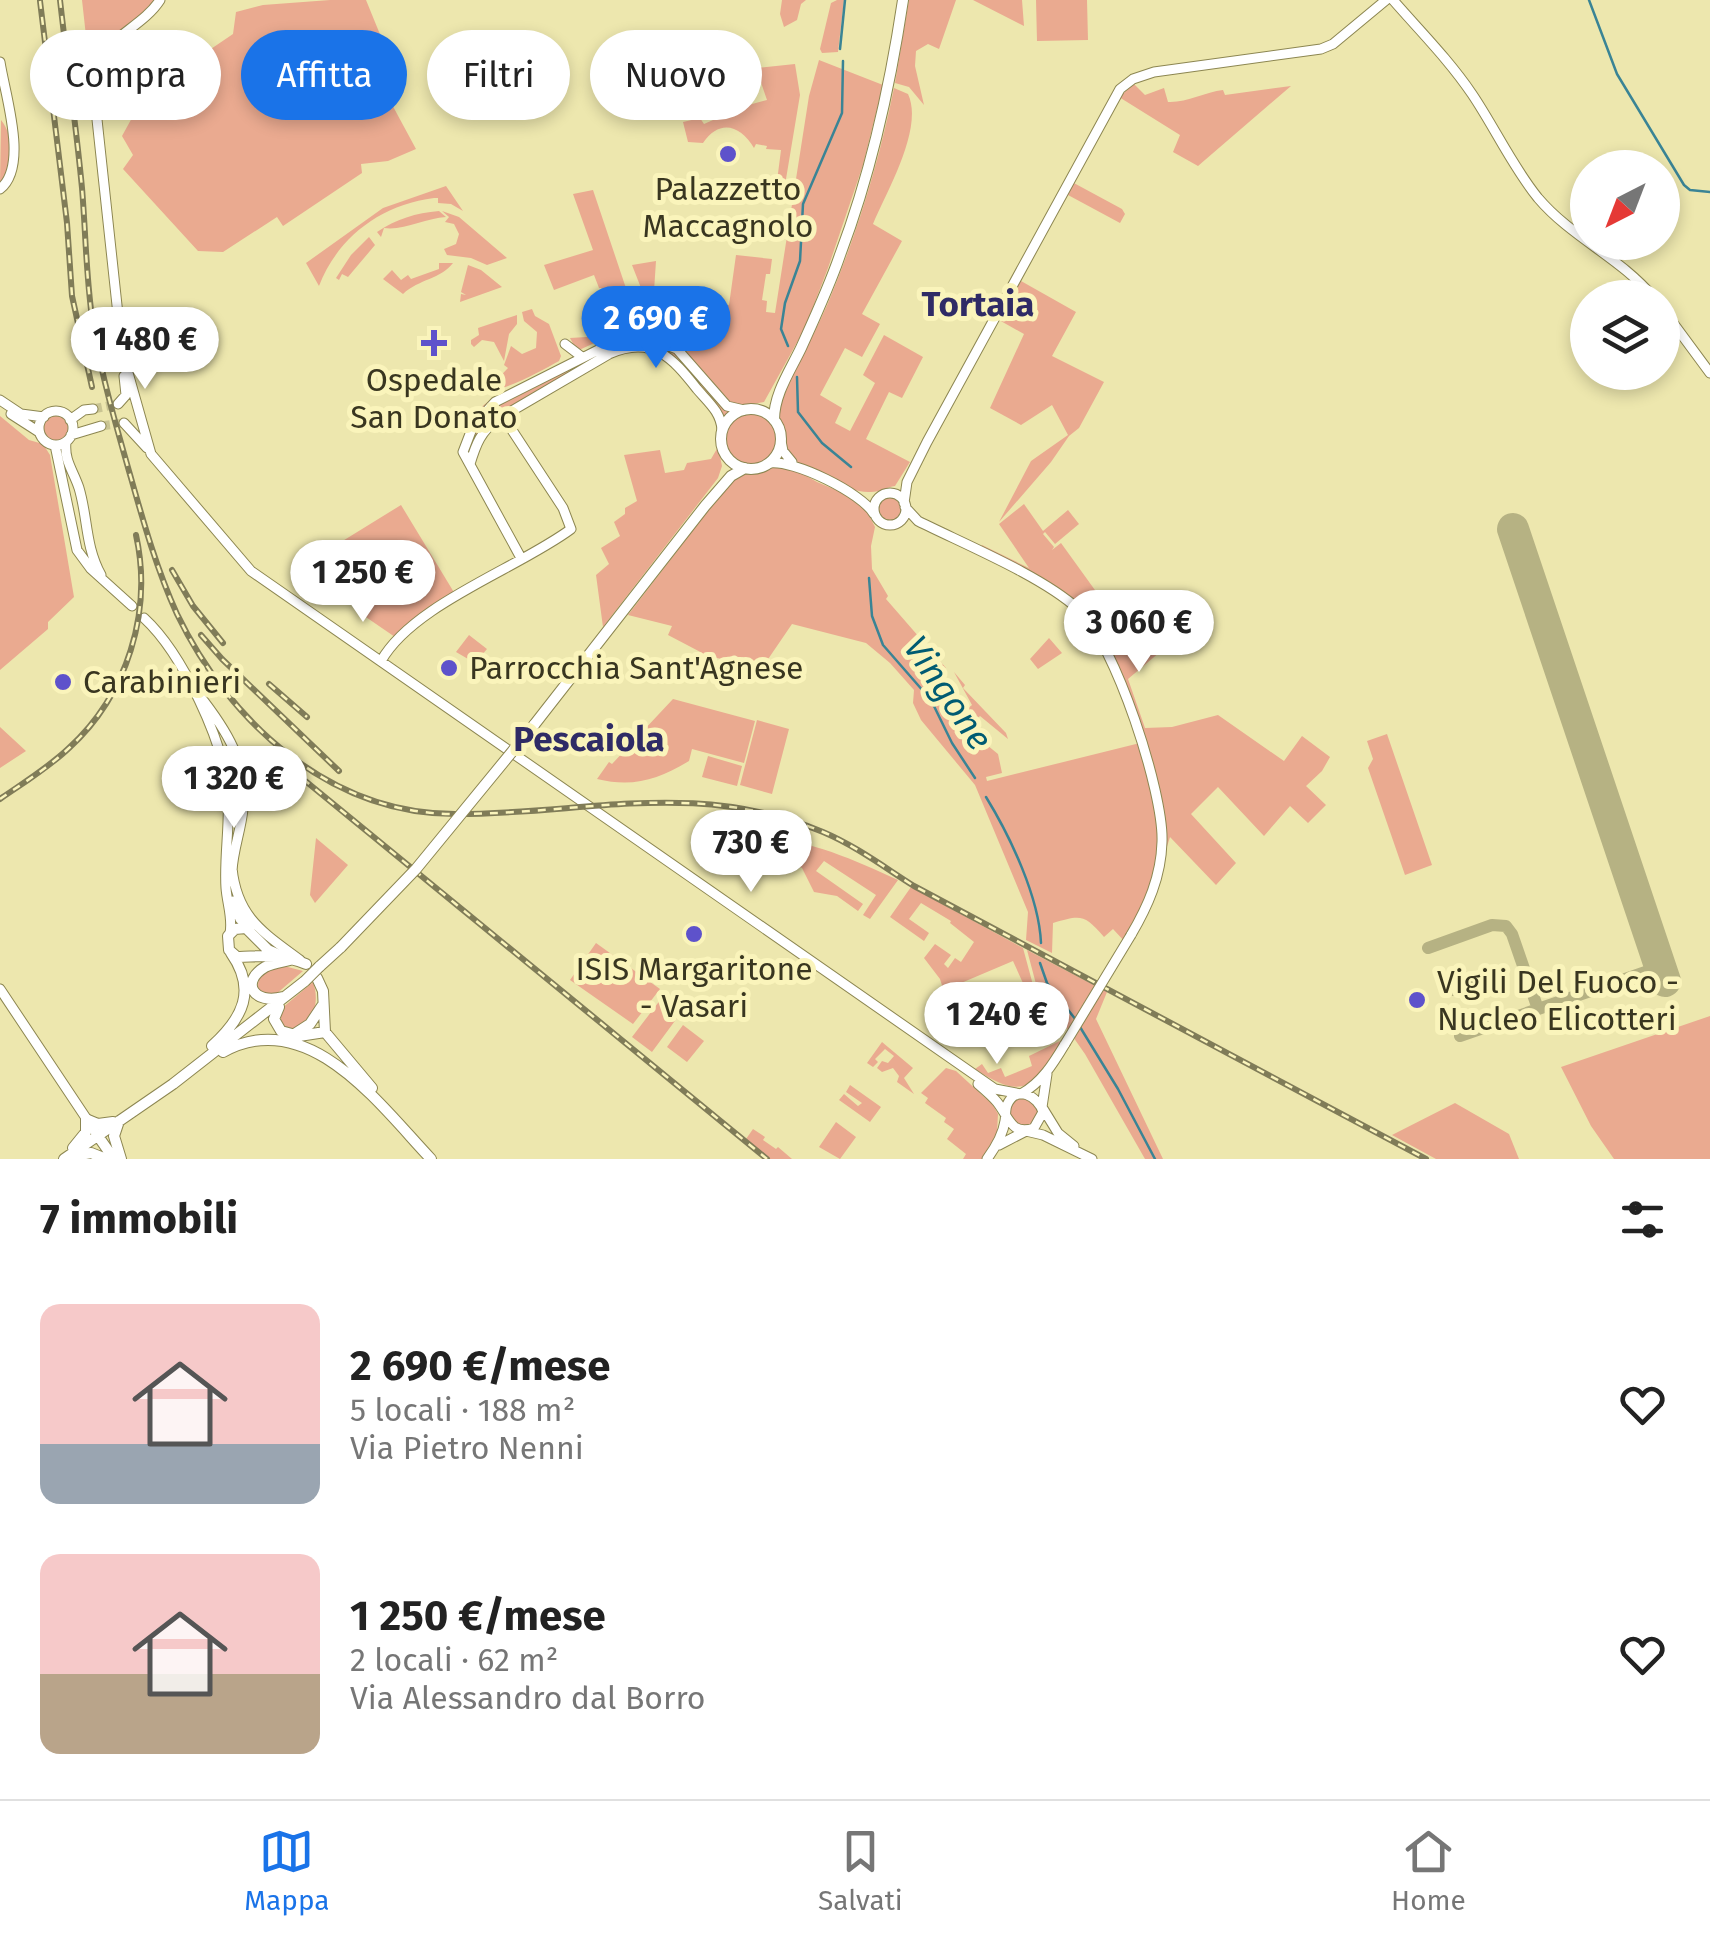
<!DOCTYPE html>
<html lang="it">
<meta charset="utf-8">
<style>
:root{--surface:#fff;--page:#f2f2f2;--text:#222;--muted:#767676;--line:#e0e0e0;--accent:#1a73e8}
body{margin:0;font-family:"Fira Sans",sans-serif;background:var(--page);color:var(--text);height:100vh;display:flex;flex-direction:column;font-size:38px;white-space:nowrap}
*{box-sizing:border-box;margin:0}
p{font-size:32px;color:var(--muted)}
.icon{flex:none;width:55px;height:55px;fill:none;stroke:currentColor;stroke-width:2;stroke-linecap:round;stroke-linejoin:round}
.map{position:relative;height:1159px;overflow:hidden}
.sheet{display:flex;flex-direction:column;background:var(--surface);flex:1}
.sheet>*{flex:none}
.top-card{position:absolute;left:30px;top:30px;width:1000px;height:90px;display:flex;gap:20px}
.needle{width:65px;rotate:222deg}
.controls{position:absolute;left:1570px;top:150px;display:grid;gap:20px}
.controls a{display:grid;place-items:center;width:110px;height:110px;border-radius:50%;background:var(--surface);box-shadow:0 5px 15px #0003;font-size:50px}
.price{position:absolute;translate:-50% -85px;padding:0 22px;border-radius:35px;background:#fff;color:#222;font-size:32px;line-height:65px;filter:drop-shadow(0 2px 5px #0008)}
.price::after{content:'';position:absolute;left:50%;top:60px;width:30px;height:22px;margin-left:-15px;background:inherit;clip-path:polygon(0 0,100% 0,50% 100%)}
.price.selected{background:var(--accent);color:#fff}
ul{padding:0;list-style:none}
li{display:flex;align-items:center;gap:30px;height:250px;padding:0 40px}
li span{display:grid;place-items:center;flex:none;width:280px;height:200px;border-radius:20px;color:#555}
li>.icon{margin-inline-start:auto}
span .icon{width:120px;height:120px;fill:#fffc;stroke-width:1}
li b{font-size:42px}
h2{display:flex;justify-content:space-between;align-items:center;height:120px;padding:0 40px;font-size:42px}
.tag{padding:0 35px;border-radius:45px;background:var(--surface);box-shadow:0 5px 15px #0003;font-size:35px;line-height:90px}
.tag.selected{background:var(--accent);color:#fff}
.tab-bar{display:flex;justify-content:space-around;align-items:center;height:140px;border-top:2px solid var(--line);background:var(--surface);font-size:28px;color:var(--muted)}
.tab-bar a{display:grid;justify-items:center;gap:5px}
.tab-bar .selected{color:var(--accent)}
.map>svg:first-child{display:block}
.green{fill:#eaaa90}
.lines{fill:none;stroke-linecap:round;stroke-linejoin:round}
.stream{stroke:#3a8495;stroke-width:2.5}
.taxiway{stroke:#b6b283;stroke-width:12}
.runway{stroke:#b6b283;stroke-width:32}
.secondary-tunnel{stroke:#c9c492;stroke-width:9;stroke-dasharray:9 4.5;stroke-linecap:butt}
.secondary-casing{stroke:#8c8651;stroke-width:11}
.primary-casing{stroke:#8c8651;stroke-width:12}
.secondary{stroke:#fff;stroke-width:9}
.primary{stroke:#fff;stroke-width:10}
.rail-casing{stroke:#807c58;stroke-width:6}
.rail{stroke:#faf4bb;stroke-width:2.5;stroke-dasharray:8;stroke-linecap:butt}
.secondary-bridge-casing{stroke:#8c8651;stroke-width:11;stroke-linecap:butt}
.primary-bridge-casing{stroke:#8c8651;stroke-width:12;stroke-linecap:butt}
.secondary-bridge{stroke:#fff;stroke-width:9}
.primary-bridge{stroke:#fff;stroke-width:10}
.poi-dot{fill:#5e52cb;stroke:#faf4bb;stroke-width:4}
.labels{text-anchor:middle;stroke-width:10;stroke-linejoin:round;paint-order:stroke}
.poi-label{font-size:32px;fill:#393620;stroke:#faf4bb}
.neighbourhood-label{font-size:35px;font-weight:bold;fill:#2f2b66;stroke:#faf4bb}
.water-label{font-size:35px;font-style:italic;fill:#005b72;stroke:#faf4bb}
</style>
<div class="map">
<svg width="1710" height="1159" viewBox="0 0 1710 1159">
<rect width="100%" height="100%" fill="#ede7ae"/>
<path class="green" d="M 82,0 L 154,0 L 149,8 L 99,46 L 87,45 Z
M 330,0 L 366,0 L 399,81 L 389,99 L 416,149 L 388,161 L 361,164 L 362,173 L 283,226 L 277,217 L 223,252 L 198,251 L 123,169 L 133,155 L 122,136 L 149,87 L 160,93 L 171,76 L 233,34 L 236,12 L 263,5 Z
M 782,0 L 806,0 L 801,4 L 797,20 L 784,27 L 780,14 Z
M 837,0 L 844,0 L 838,52 L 822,53 L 820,49 L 831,3 Z
M 909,0 L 956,0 L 939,49 L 928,44 L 916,51 L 915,66 L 924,105 L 909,87 L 895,83 Z
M 973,0 L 1022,0 L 1024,26 Z
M 1036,0 L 1087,0 L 1088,40 L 1037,41 Z
M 819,60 L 883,85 L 863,165 L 828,268 L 805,328 L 764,402 L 737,407 L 725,401 L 686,353 L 654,321 L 632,265 L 656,261 L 653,306 L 686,341 L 698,339 L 703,302 L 729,305 L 736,255 L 772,259 L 770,274 L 766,274 L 762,300 L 767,301 L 766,312 L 775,313 L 809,96 Z
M 795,64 L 800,95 L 784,191 L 776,189 L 781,150 L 766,149 L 767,146 L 756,144 L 754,148 C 741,126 720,118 703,143 L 688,142 L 683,122 L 700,118 L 704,124 L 713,120 L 712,115 L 767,100 L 756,68 Z
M 1134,84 L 1145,95 L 1164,88 L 1168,102 C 1186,103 1205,92 1223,90 L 1225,95 L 1291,86 L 1198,166 L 1173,152 L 1180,135 L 1119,97 Z
M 894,88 L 908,94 C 924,128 887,191 873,224 L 902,241 L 862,314 L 880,324 L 862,357 L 845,348 L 820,395 L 842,408 L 835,423 L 850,431 L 875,383 L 863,375 L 884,335 L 923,357 L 902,398 L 889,392 L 866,439 L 910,462 L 895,486 C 888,487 879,492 871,492 C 849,494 808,470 789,456 L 784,430 L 777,415 C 789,376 812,341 828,303 C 857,234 879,162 894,88 Z
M 1,120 C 16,139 12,165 0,184 Z
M 1072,182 L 1122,209 L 1125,214 L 1120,223 L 1068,195 L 1059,211 L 1057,210 Z
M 446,186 L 463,211 L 451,204 L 438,203 L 438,198 L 434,198 C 379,205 337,239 319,286 L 306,263 L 383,208 Z
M 593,190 L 636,318 L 627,328 L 577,351 L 570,338 L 603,336 L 619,329 L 623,309 L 621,297 L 612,296 L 612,289 L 599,288 L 594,275 L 554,290 L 544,265 L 593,250 L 573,194 Z
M 439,211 L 446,217 C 426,218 403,231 384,228 L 381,237 L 377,232 C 396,219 416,213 439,211 Z
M 442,211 L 459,217 L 507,258 L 487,265 L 471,258 L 447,255 L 444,249 L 456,244 L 459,234 L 454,224 L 445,222 L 449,217 Z
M 369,237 L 375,245 L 348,277 L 342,274 L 339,280 L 336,278 L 351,255 Z
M 439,263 L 453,263 C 441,279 419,279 403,294 L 383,279 L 392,270 L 401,280 L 408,275 L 411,279 L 439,269 Z
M 468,265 L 481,270 L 502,287 L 460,302 L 461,294 L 466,295 L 461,292 Z
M 1021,281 L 1076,312 L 1052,356 L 1104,382 L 1079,428 L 1069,436 L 1051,462 L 999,522 L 1031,461 L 1068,435 L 1052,405 L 1021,425 L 990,408 L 1024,334 L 999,320 Z
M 532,309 L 535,316 L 549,324 L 561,356 L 559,361 C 536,374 491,398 470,393 L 480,385 L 485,392 L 508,368 L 504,365 L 511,346 L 522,354 L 536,348 L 537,332 L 524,321 L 522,312 Z
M 517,315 L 517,324 L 509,334 L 504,361 L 494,342 L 482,340 L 474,347 L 471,344 L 471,340 L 479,335 L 478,328 Z
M 643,340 L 674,350 L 733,411 L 724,419 L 676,360 L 628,346 L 489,423 L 467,456 C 463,432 468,416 489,401 L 607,346 Z
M725 439a26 26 0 1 1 52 0a26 26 0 1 1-52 0Z
M 0,416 L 29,440 L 43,444 L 50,455 L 74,597 L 48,622 L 48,629 L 0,670 Z
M43 429a13 13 0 1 1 26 0a13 13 0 1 1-26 0Z
M 718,447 L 722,466 L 718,478 L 603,627 L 596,575 L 609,564 L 601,548 L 620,536 L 614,522 L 625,514 L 625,508 L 637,501 L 624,455 L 660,450 L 665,473 L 684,470 L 687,463 L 711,459 Z
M 786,464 L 817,482 L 862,501 L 875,527 L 871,546 L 872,569 L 888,596 L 886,599 L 946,668 L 939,675 L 939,682 L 957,717 L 972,705 L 954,672 L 965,685 L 963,688 L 1006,733 L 1008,739 L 980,716 L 966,728 L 998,754 L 1002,773 L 986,777 L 987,781 L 1140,743 L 1109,653 L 1063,597 L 979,552 L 982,545 L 1029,568 L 999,524 L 1024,504 L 1043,531 L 1068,510 L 1079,524 L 1055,544 L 1045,532 L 1043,534 L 1054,547 L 1052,550 L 1061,543 L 1118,622 L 1150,599 L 1165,605 L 1186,630 L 1128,679 L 1145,728 L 1172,727 L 1218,715 L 1284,761 L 1302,736 L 1330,757 L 1322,771 L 1306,786 L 1326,805 L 1308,823 L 1290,806 L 1264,836 L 1218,787 L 1191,814 L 1236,863 L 1216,885 L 1170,837 L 1152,895 L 1126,943 L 1113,929 L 1104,937 C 1084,914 1081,915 1053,923 L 1052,953 L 1026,940 L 1028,912 L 975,785 L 921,720 L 913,703 L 914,690 L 890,663 L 866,643 L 792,624 L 762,668 L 708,656 L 668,635 L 672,626 L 628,615 L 734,477 Z
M879 509a11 11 0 1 1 22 0a11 11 0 1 1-22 0Z
M 401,505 L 455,594 L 395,637 L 360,613 L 365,605 L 329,580 L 355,565 L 341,542 Z
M 469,635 L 487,649 L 475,663 L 456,652 Z
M 1049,638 L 1062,653 L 1038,669 L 1030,659 Z
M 673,699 L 755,721 L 744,763 L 692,749 L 689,761 C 659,779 634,788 597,779 L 609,762 L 612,764 Z
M 757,720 L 789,729 L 772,794 L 740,785 Z
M 0,727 L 26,751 L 0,768 Z
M 1387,734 L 1432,865 L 1405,875 L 1368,768 L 1373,759 L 1367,741 Z
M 708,756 L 742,766 L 737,786 L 702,777 Z
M 755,837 C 806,838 852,859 898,880 L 870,919 L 863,915 L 876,895 L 824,861 L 816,871 L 863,904 L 858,911 L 837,896 L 814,892 L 802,868 Z
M 316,838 L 348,865 L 315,903 L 310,895 Z
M 911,887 L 1023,948 L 1033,985 L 1052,1010 L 1029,1020 L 1019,997 L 1027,992 L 1013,961 L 954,986 L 966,1016 L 953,1020 L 940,979 L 924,958 L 935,944 L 951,955 L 944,964 L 948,968 L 955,958 L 961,962 L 974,942 L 950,923 L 951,921 L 921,903 L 909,919 L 929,933 L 924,941 L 890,917 Z
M 596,943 L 660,989 L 633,1024 L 570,980 Z
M 1027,950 L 1107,992 L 1096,1019 L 1163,1159 L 1145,1159 L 1085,1054 L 1036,984 Z
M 284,966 L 303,971 L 275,995 L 259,993 C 254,974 269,970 284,966 Z
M 313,982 C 322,1007 309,1033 281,1028 L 281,1009 Z
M 661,999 L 680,1014 L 652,1052 L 632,1037 Z
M 1710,1016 L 1710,1159 L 1614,1159 L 1591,1126 L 1561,1067 Z
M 683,1025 L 704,1041 L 687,1062 L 667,1047 Z
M 1064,1039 C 1033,1084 1028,1104 975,1069 L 982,1064 L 988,1073 L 1001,1068 L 1005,1077 L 1032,1066 L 1029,1056 Z
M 882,1042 L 913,1068 L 904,1078 L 914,1094 L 897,1082 L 899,1076 L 893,1068 L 882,1072 L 877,1068 L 882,1061 L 888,1063 L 894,1056 L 885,1049 L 875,1059 L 878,1062 L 873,1067 L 867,1063 Z
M 946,1068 L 956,1071 L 993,1105 L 998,1114 L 997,1133 L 982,1159 L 963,1159 L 966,1154 L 947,1139 L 954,1129 L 944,1122 L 946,1118 L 925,1103 L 928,1098 L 921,1093 Z
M 850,1085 L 881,1107 L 870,1122 L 839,1100 L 844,1094 L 858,1106 L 862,1103 L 846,1092 Z
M1010 1112a14 14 0 1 1 28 0a14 14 0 1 1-28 0Z
M 1455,1103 L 1509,1134 L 1519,1159 L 1436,1159 L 1392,1135 Z
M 836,1122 L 856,1137 L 840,1159 L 819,1147 Z
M 753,1129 L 765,1137 L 763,1140 L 776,1149 L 778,1147 L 792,1159 L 770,1159 L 746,1139 Z"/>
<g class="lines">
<path class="stream" d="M 1589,0 L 1617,74 L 1684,185 L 1690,190 L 1710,192
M 840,49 L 845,0
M 788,346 L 781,329 L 785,303 L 800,261 L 803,204 L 842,113 L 843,61
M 797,377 L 798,412 L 822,443 L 851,467
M 869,578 L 872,616 L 883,645 L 931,700 L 952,743 L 975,778
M 986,797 C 1010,836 1039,897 1041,943
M 1040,963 L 1047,983 L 1076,1020
M 1080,1027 L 1118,1089 L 1155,1159"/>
<path class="taxiway" d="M 1428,948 L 1492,925 L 1506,926 L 1512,934 L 1538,1009
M 1452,990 L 1478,981
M 1460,1036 L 1660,967"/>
<path class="runway" d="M 1513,529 L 1665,981"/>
<path class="secondary-tunnel" d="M 93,409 L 118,404
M 101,426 L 124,423"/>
<g class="secondary-casing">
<path id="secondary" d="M 1393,0 C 1420,31 1449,60 1472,94 C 1495,128 1512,166 1538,198 C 1572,238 1621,258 1654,298
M 0,62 C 5,95 29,166 0,189
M 1662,308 L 1710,373
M 565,344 L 582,357
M 123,355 L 151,454 L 251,571 L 995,1089 L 1021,1094 C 1042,1082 1053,1064 1065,1044
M 123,361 L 92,73 C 102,39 142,28 160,0
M 0,400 L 21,414 L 44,417
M 118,404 L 126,395 L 124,376
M39 428a17 17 0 1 1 34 0a17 17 0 1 1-34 0Z
M 11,414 L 39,432
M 70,420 L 84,410 L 93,409
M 124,423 L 147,448
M 71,435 L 101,426
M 781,441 L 783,451 L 792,462
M 66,442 C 64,461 73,470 79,488 C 88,518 85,546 101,575
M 55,445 L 77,550 L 91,569 L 132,606
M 769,463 C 793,459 862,493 874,514
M 470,464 C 476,444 481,431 498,419 L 609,354 C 652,335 672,357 697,389 C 708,402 721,412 722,430
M874 509a16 16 0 1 1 32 0a16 16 0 1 1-32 0Z
M 904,503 L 907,482 L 927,442 L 1120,89 L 1133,79 L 1154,72 L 1321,49 L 1333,44 L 1386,0
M 905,507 L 918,521 C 964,544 1042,576 1078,609 C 1115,642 1164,793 1162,842 C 1161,877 1148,906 1131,935
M 521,558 L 463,452 L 473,426 L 495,402 L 618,340 L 651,339 L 677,349 L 727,406 L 744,410
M 144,618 C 182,653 225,743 228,795 C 230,826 224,857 226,888 C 227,903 233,918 230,933
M 381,661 C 413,604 519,568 571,529 L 563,508 L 510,427 L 505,415
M 199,695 C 225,728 249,764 243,809 C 241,830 233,850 232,871
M 232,868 C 237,918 264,933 300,960
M 233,901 L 240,919 L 250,930
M 0,989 L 98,1136
M 1047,1074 L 1042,1107 L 1058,1133 L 1074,1146
M 978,1084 C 985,1090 992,1096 997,1102 C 1009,1117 1011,1136 1034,1128 L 1043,1112 C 1038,1096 1016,1084 1007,1105 C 1005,1110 1006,1116 1005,1121 C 1003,1135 995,1148 987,1159
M 999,1145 L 1026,1131 L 1043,1135 L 1092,1159"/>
</g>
<g class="primary-casing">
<path id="primary" d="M721 439a30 30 0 1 1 60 0a30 30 0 1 1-60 0Z
M 774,420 C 774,394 790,371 801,348 C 815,317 829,287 840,255 C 871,173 890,87 903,0
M 534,725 L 705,506 L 731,476 L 745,468
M 282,956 L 268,950 L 246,928 L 235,929 L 228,936 L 229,950 L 237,957 C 262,956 282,954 306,964
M 319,967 L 341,947
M 317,978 L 323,991 L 325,1032 L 372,1088
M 283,997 C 253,1005 240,982 265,967 C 272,963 282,962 290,960
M 279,1007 L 274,1019 L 281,1031 L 299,1036 L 325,1032
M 296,1033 L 310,1024 L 322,1006
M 212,1046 C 243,1018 257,990 231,953
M 223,1052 C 308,1005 379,1104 431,1159
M 119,1121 L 114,1136 L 121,1159
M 98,1136 L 114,1159
M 73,1148 L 86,1132 L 86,1119 L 98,1124 L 113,1122
M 75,1156 L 91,1153 L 106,1159
M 64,1159 L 173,1084 L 305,981"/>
</g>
<use href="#secondary" class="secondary"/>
<use href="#primary" class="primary"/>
<g class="rail-casing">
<path id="rail" d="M 60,0 C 67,63 76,125 82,188 C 86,236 86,284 94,331 C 103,381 117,429 131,478 C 144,524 157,570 177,614 C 229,722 330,815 457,814 C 587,814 696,779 823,832 C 856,846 884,867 914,886 L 1426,1159
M 40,1 L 67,223 L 72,296 L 92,387
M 172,570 L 193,606 L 223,643
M 201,635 L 222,659 L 339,771
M 269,684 L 307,717
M 303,779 L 767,1159
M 0,799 C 23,783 48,768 69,748 C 127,695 153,612 136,535"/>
</g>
<use href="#rail" class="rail"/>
<g class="secondary-bridge-casing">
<path id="secondary-bridge" d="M 1065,1044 L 1131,935"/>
</g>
<g class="primary-bridge-casing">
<path id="primary-bridge" d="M 341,947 L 416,869 L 534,725
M 305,981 L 319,967"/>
</g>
<use href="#secondary-bridge" class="secondary-bridge"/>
<use href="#primary-bridge" class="primary-bridge"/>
</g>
<g class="poi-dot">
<circle cx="728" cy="154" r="10"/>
<path d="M429 328h10v10h10v10h-10v10h-10v-10h-10v-10h10z"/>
<circle cx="449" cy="668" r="10"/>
<circle cx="63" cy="682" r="10"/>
<circle cx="694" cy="934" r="10"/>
<circle cx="1417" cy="1000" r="10"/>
</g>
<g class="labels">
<g class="poi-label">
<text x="728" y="200">Palazzetto<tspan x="728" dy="37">Maccagnolo</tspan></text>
<text x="434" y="391">Ospedale<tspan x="434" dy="37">San Donato</tspan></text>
<text x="469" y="679" text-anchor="start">Parrocchia Sant'Agnese</text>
<text x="83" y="693" text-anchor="start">Carabinieri</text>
<text x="694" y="980">ISIS Margaritone<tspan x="694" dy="37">- Vasari</tspan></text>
<text x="1437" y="993" text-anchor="start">Vigili Del Fuoco -<tspan x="1437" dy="37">Nucleo Elicotteri</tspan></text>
</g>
<g class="neighbourhood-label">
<text x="978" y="316">Tortaia</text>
<text x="589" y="751">Pescaiola</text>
</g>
<g class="water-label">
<text transform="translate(948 693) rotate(56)" y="12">Vingone</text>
</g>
</g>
</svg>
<div class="controls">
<a><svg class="needle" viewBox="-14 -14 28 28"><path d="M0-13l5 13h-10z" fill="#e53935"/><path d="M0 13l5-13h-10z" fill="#767676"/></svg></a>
<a><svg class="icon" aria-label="layers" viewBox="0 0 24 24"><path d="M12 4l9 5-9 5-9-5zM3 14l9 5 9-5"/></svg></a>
</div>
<b class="price selected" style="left:656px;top:371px">2 690 €</b>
<b class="price" style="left:145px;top:392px">1 480 €</b>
<b class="price" style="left:363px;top:625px">1 250 €</b>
<b class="price" style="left:1139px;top:675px">3 060 €</b>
<b class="price" style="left:234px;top:831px">1 320 €</b>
<b class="price" style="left:751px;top:895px">730 €</b>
<b class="price" style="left:997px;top:1067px">1 240 €</b>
<div class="top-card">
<a class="tag">Compra</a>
<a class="tag selected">Affitta</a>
<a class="tag">Filtri</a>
<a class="tag">Nuovo</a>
</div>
</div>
<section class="sheet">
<h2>7 immobili<svg class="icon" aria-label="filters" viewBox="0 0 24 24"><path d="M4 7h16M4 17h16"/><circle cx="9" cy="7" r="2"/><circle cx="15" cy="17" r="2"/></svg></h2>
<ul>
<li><span style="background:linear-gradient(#f6c9c9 70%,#9aa5b1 0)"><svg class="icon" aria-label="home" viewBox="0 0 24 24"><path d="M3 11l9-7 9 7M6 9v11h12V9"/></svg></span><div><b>2 690 €/mese</b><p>5 locali · 188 m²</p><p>Via Pietro Nenni</p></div><svg class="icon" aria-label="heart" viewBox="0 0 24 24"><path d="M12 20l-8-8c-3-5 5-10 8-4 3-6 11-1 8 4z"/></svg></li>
<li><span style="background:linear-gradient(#f6c9c9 60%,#b9a48a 0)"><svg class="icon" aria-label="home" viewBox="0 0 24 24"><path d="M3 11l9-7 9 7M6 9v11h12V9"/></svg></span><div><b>1 250 €/mese</b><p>2 locali · 62 m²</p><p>Via Alessandro dal Borro</p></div><svg class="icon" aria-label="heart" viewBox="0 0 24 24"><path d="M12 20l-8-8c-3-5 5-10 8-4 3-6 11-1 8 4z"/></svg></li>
</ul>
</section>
<nav class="tab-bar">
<a class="selected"><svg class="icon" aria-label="map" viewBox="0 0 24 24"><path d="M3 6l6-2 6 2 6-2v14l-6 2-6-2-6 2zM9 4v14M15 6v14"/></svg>Mappa</a>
<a><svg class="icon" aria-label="saved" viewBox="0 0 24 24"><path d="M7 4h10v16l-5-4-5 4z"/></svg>Salvati</a>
<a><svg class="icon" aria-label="home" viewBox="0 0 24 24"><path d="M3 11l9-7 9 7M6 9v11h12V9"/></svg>Home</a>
</nav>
